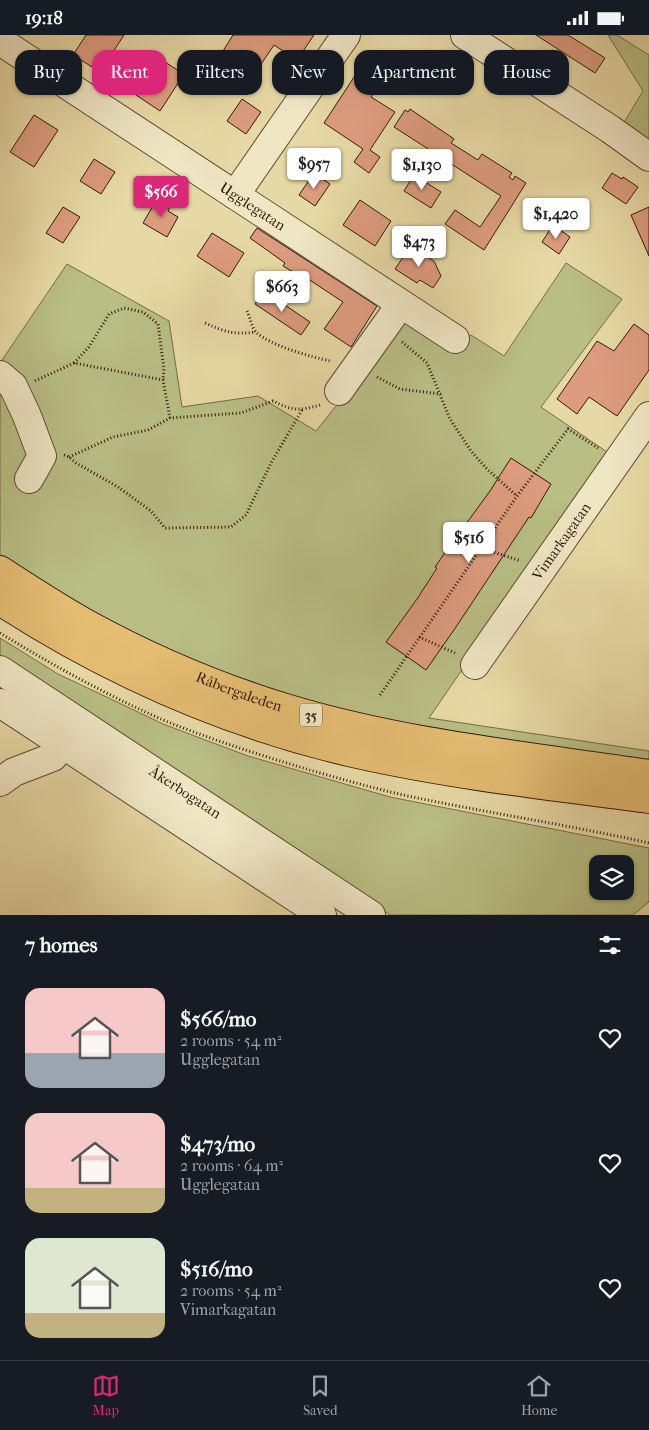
<!DOCTYPE html>
<meta charset="utf-8">
<style>
:root{--surface:#171b24;--page:#20242c;--text:#f1f3f6;--muted:#9ea1a6;--line:#363941;--accent:#db2777}
body{margin:0;font-family:"IM FELL French Canon",serif;background:var(--page);color:var(--text);height:100vh;display:flex;flex-direction:column;font-size:19px;white-space:nowrap}
*{box-sizing:border-box;margin:0}
p{font-size:16px;color:var(--muted)}
.icon{flex:none;width:28px;height:28px;fill:none;stroke:currentColor;stroke-width:2;stroke-linecap:round;stroke-linejoin:round}
.map{position:relative;height:880px;overflow:hidden}
.drawer{display:flex;flex-direction:column;background:var(--surface);flex:1}
.drawer>*{flex:none}
.banner{position:absolute;left:15px;top:15px;width:620px;height:45px;display:flex;gap:10px}
.fabs{position:absolute;left:589px;top:820px;display:grid;gap:10px}
.fabs a{display:grid;place-items:center;width:45px;height:45px;border-radius:10px;background:var(--surface);box-shadow:0 1px 4px #0004;font-size:25px}
.price{position:absolute;translate:-50% -42px;padding:0 11px;border-radius:5px;background:#fff;color:#222;font-size:16px;line-height:32px;filter:drop-shadow(0 1px 2px #0008)}
.price::after{content:'';position:absolute;left:50%;top:30px;width:15px;height:11px;margin-left:-8px;background:inherit;clip-path:polygon(0 0,100% 0,50% 100%)}
.price.selected{background:var(--accent);color:#fff}
ul{padding:0;list-style:none}
li{display:flex;align-items:center;gap:15px;height:125px;padding:0 25px}
li span{display:grid;place-items:center;flex:none;width:140px;height:100px;border-radius:15px;color:#555}
li>.icon{margin-inline-start:auto}
span .icon{width:60px;height:60px;fill:#fffc;stroke-width:1}
li b{font-size:21px}
h2{display:flex;justify-content:space-between;align-items:center;height:60px;padding:0 25px;font-size:21px}
.tag{padding:0 18px;border-radius:15px;background:var(--surface);box-shadow:0 1px 4px #0004;font-size:18px;line-height:45px}
.tag.selected{background:var(--accent);color:#fff}
.status{display:flex;justify-content:space-between;align-items:center;height:35px;padding:0 25px;background:var(--surface);direction:ltr}
.status svg{height:14px;fill:currentColor}
.menu{display:flex;justify-content:space-around;align-items:center;height:70px;border-top:1px solid var(--line);background:var(--surface);font-size:14px;color:var(--muted)}
.menu a{display:grid;justify-items:center;gap:2px}
.menu .selected{color:var(--accent)}
.map>svg:first-child{display:block}
.green{fill:#b8be84;stroke:#766a48;fill-rule:evenodd}
.building{fill:#dd9c7f;stroke:#34170c}
.lines{fill:none;stroke-linecap:round;stroke-linejoin:round}
.minor-casing{stroke:#614832;stroke-width:30}
.major-casing{stroke:#34170c;stroke-width:30}
.path{stroke:#34170c;stroke-width:3;stroke-dasharray:1 2.5;stroke-linecap:butt}
.minor{stroke:#efe6c4;stroke-width:28}
.major{stroke:#e4bc72;stroke-width:28}
.labels{text-anchor:middle;stroke-width:4;stroke-linejoin:round;paint-order:stroke}
.shield{fill:#efe6c4;stroke:#6c5543;stroke-width:1}
.shield-label{font-size:14px;font-weight:bold;fill:#34170c}
.street-label{font-size:15px;fill:#34170c;stroke:#efe6c4}
</style>
<div class="status"><b>19:18</b><svg viewBox="0 0 49 12"><path d="M0 12V9h3v3zM5 12V6h3v6zM10 12V3h3v9zM15 12V0h3v12zM26 1h20v11H26zM47 4h2v5h-2z"/></svg></div>
<div class="map">
<svg width="649" height="880" viewBox="0 0 649 880">
<rect width="100%" height="100%" fill="#e7d9a5"/>
<filter id="stains"><feTurbulence type="fractalNoise" baseFrequency=".004" numOctaves="4"/><feColorMatrix values="0 0 0 0 .2 0 0 0 0 .09 0 0 0 0 .02 0 0 0 .5 -.17"/></filter>
<radialGradient id="worn" r=".72"><stop offset=".6" stop-color="#630" stop-opacity="0"/><stop offset="1" stop-color="#630" stop-opacity=".3"/></radialGradient>
<path class="green" d="M 608,0 L 617,0 L 649,20 L 649,108 L 623,89 L 643,56 Z
M 566,228 L 622,264 L 541,372 L 610,419 L 429,683 L 649,716 L 649,725 C 512,706 373,690 242,644 C 155,614 76,569 0,520 L 0,328 L 67,229 L 169,286 L 182,372 L 258,361 L 316,396 L 405,285 L 451,313 L 471,300 L 504,321 Z
M 0,603 L 58,639 L 115,666 L 163,689 L 248,721 L 390,762 L 649,813 L 649,867 L 633,880 L 390,880 L 0,623 ZM 598,829 L 625,829 L 625,856 L 598,856 Z"/>
<path class="building" d="M 86,0 L 124,0 L 100,37 L 73,20 Z
M 233,0 L 314,0 L 297,25 L 274,10 L 251,44 L 234,32 L 238,25 L 223,16 Z
M 536,0 L 568,0 L 605,23 L 595,38 Z
M 160,24 L 184,39 L 160,76 L 136,60 Z
M 358,36 L 379,50 L 371,62 L 395,77 L 370,115 L 380,122 L 369,138 L 354,127 L 363,114 L 324,88 Z
M 242,64 L 261,77 L 246,99 L 227,86 Z
M 410,74 L 454,104 L 451,108 L 478,125 L 482,119 L 512,138 L 509,142 L 513,145 L 515,141 L 526,148 L 484,215 L 445,189 L 455,175 L 480,192 L 501,161 L 394,92 L 405,75 L 408,77 Z
M 34,80 L 58,95 L 34,132 L 10,117 Z
M 94,124 L 115,137 L 101,159 L 80,146 Z
M 314,138 L 330,149 L 315,171 L 299,160 Z
M 612,138 L 622,144 L 623,142 L 638,152 L 626,169 L 602,153 Z
M 414,140 L 441,157 L 431,173 L 404,156 Z
M 158,162 L 171,170 L 168,176 L 178,182 L 167,202 L 143,188 Z
M 360,165 L 391,186 L 375,211 L 343,190 Z
M 63,172 L 80,182 L 63,208 L 46,198 Z
M 649,172 L 649,221 L 631,180 Z
M 553,190 L 570,202 L 559,219 L 542,207 Z
M 257,193 L 377,271 L 351,312 L 324,294 L 343,267 L 299,238 L 298,240 L 283,231 L 285,228 L 250,203 Z
M 212,198 L 244,218 L 229,242 L 197,221 Z
M 410,212 L 434,226 L 441,241 L 433,253 L 420,245 L 417,248 L 395,234 Z
M 264,256 L 310,287 L 301,300 L 255,269 Z
M 634,289 L 649,300 L 649,335 L 617,381 L 589,362 L 577,379 L 557,364 L 597,306 L 614,316 Z
M 511,423 L 551,449 L 531,483 L 529,482 L 456,592 L 426,635 L 386,607 L 417,564 L 437,533 L 435,532 L 444,519 L 490,456 Z"/>
<g class="lines">
<g class="minor-casing">
<g id="minor">
<path d="M 465,0 L 610,94 L 649,122"/>
<path id="s1" d="M 0,6 L 455,304"/>
<path d="M 235,160 L 346,0"/>
<path d="M 0,340 L 13,351 L 27,381 L 42,421 L 29,444"/>
<path d="M 339,356 L 401,269"/>
<path id="s2" d="M 475,630 L 649,381"/>
<path id="s3" d="M 0,635 L 371,880"/>
<path d="M 0,668 L 322,880"/>
<path d="M 0,747 L 14,737 L 53,722 L 63,709"/>
</g>
</g>
<g class="major-casing">
<g id="major">
<path id="s4" d="M 0,535 C 29,554 57,572 87,589 C 151,624 219,653 289,674 C 405,709 529,721 649,739"/>
<path d="M 0,566 C 108,636 228,689 353,718 C 450,740 550,751 649,764"/>
</g>
</g>
<path class="path" d="M 247,276 C 250,282 252,294 257,298 C 272,311 311,322 331,326
M 205,288 C 226,297 233,300 256,297
M 402,307 L 427,328 L 450,384 L 471,416 L 487,434 L 517,461
M 74,328 L 89,312 L 109,279 L 124,273 L 143,277 L 158,289 L 164,334 L 163,345
M 377,342 L 400,354 L 441,359
M 35,346 L 74,328 L 163,345 L 170,383
M 64,420 L 69,422 L 76,428 L 118,452 L 151,476 L 165,493 L 231,492 L 246,480 L 271,428 L 302,375
M 69,422 L 113,402 L 148,395 L 170,383 L 241,378 L 273,366 C 293,376 299,376 320,370
M 481,513 L 521,526
M 0,598 C 52,630 107,660 163,685 C 212,705 263,721 313,736 C 345,745 376,754 408,761 C 488,778 569,790 649,808
M 419,602 L 455,618
M 380,660 L 517,461 L 568,394 L 598,413"/>
<use href="#minor" class="minor"/>
<use href="#major" class="major"/>
</g>
<g class="labels">
<rect class="shield" x="300" y="668.5" width="22" height="23" rx="4"/>
<g class="shield-label">
<text x="311" y="685">35</text>
</g>
<g class="street-label">
<text dy="5" stroke="none"><textPath href="#s1" startOffset="302">Ugglegatan</textPath></text>
<text dy="5" stroke="none"><textPath href="#s2" startOffset="151">Vimarkagatan</textPath></text>
<text dy="5" stroke="none"><textPath href="#s4" startOffset="269">Råbergaleden</textPath></text>
<text dy="5" stroke="none"><textPath href="#s3" startOffset="222">Åkerbogatan</textPath></text>
</g>
</g>
<rect width="100%" height="100%" filter="url(#stains)"/>
<rect width="100%" height="100%" fill="url(#worn)"/>
</svg>
<div class="fabs">
<a><svg class="icon" aria-label="layers" viewBox="0 0 24 24"><path d="M12 4l9 5-9 5-9-5zM3 14l9 5 9-5"/></svg></a>
</div>
<b class="price" style="left:314px;top:155px">$957</b>
<b class="price" style="left:422px;top:156px">$1,130</b>
<b class="price selected" style="left:161px;top:183px">$566</b>
<b class="price" style="left:556px;top:205px">$1,420</b>
<b class="price" style="left:419px;top:233px">$473</b>
<b class="price" style="left:282px;top:278px">$663</b>
<b class="price" style="left:469px;top:529px">$516</b>
<div class="banner">
<a class="tag">Buy</a>
<a class="tag selected">Rent</a>
<a class="tag">Filters</a>
<a class="tag">New</a>
<a class="tag">Apartment</a>
<a class="tag">House</a>
</div>
</div>
<section class="drawer">
<h2>7 homes<svg class="icon" aria-label="filters" viewBox="0 0 24 24"><path d="M4 7h16M4 17h16"/><circle cx="9" cy="7" r="2"/><circle cx="15" cy="17" r="2"/></svg></h2>
<ul>
<li><span style="background:linear-gradient(#f6c9c9 65%,#9aa5b1 0)"><svg class="icon" aria-label="home" viewBox="0 0 24 24"><path d="M3 11l9-7 9 7M6 9v11h12V9"/></svg></span><div><b>$566/mo</b><p>2 rooms · 54 m²</p><p>Ugglegatan</p></div><svg class="icon" aria-label="heart" viewBox="0 0 24 24"><path d="M12 20l-8-8c-3-5 5-10 8-4 3-6 11-1 8 4z"/></svg></li>
<li><span style="background:linear-gradient(#f6c9c9 75%,#c2b280 0)"><svg class="icon" aria-label="home" viewBox="0 0 24 24"><path d="M3 11l9-7 9 7M6 9v11h12V9"/></svg></span><div><b>$473/mo</b><p>2 rooms · 64 m²</p><p>Ugglegatan</p></div><svg class="icon" aria-label="heart" viewBox="0 0 24 24"><path d="M12 20l-8-8c-3-5 5-10 8-4 3-6 11-1 8 4z"/></svg></li>
<li><span style="background:linear-gradient(#dfe7d0 75%,#c2b280 0)"><svg class="icon" aria-label="home" viewBox="0 0 24 24"><path d="M3 11l9-7 9 7M6 9v11h12V9"/></svg></span><div><b>$516/mo</b><p>2 rooms · 54 m²</p><p>Vimarkagatan</p></div><svg class="icon" aria-label="heart" viewBox="0 0 24 24"><path d="M12 20l-8-8c-3-5 5-10 8-4 3-6 11-1 8 4z"/></svg></li>
</ul>
</section>
<nav class="menu">
<a class="selected"><svg class="icon" aria-label="map" viewBox="0 0 24 24"><path d="M3 6l6-2 6 2 6-2v14l-6 2-6-2-6 2zM9 4v14M15 6v14"/></svg>Map</a>
<a><svg class="icon" aria-label="saved" viewBox="0 0 24 24"><path d="M7 4h10v16l-5-4-5 4z"/></svg>Saved</a>
<a><svg class="icon" aria-label="home" viewBox="0 0 24 24"><path d="M3 11l9-7 9 7M6 9v11h12V9"/></svg>Home</a>
</nav>
